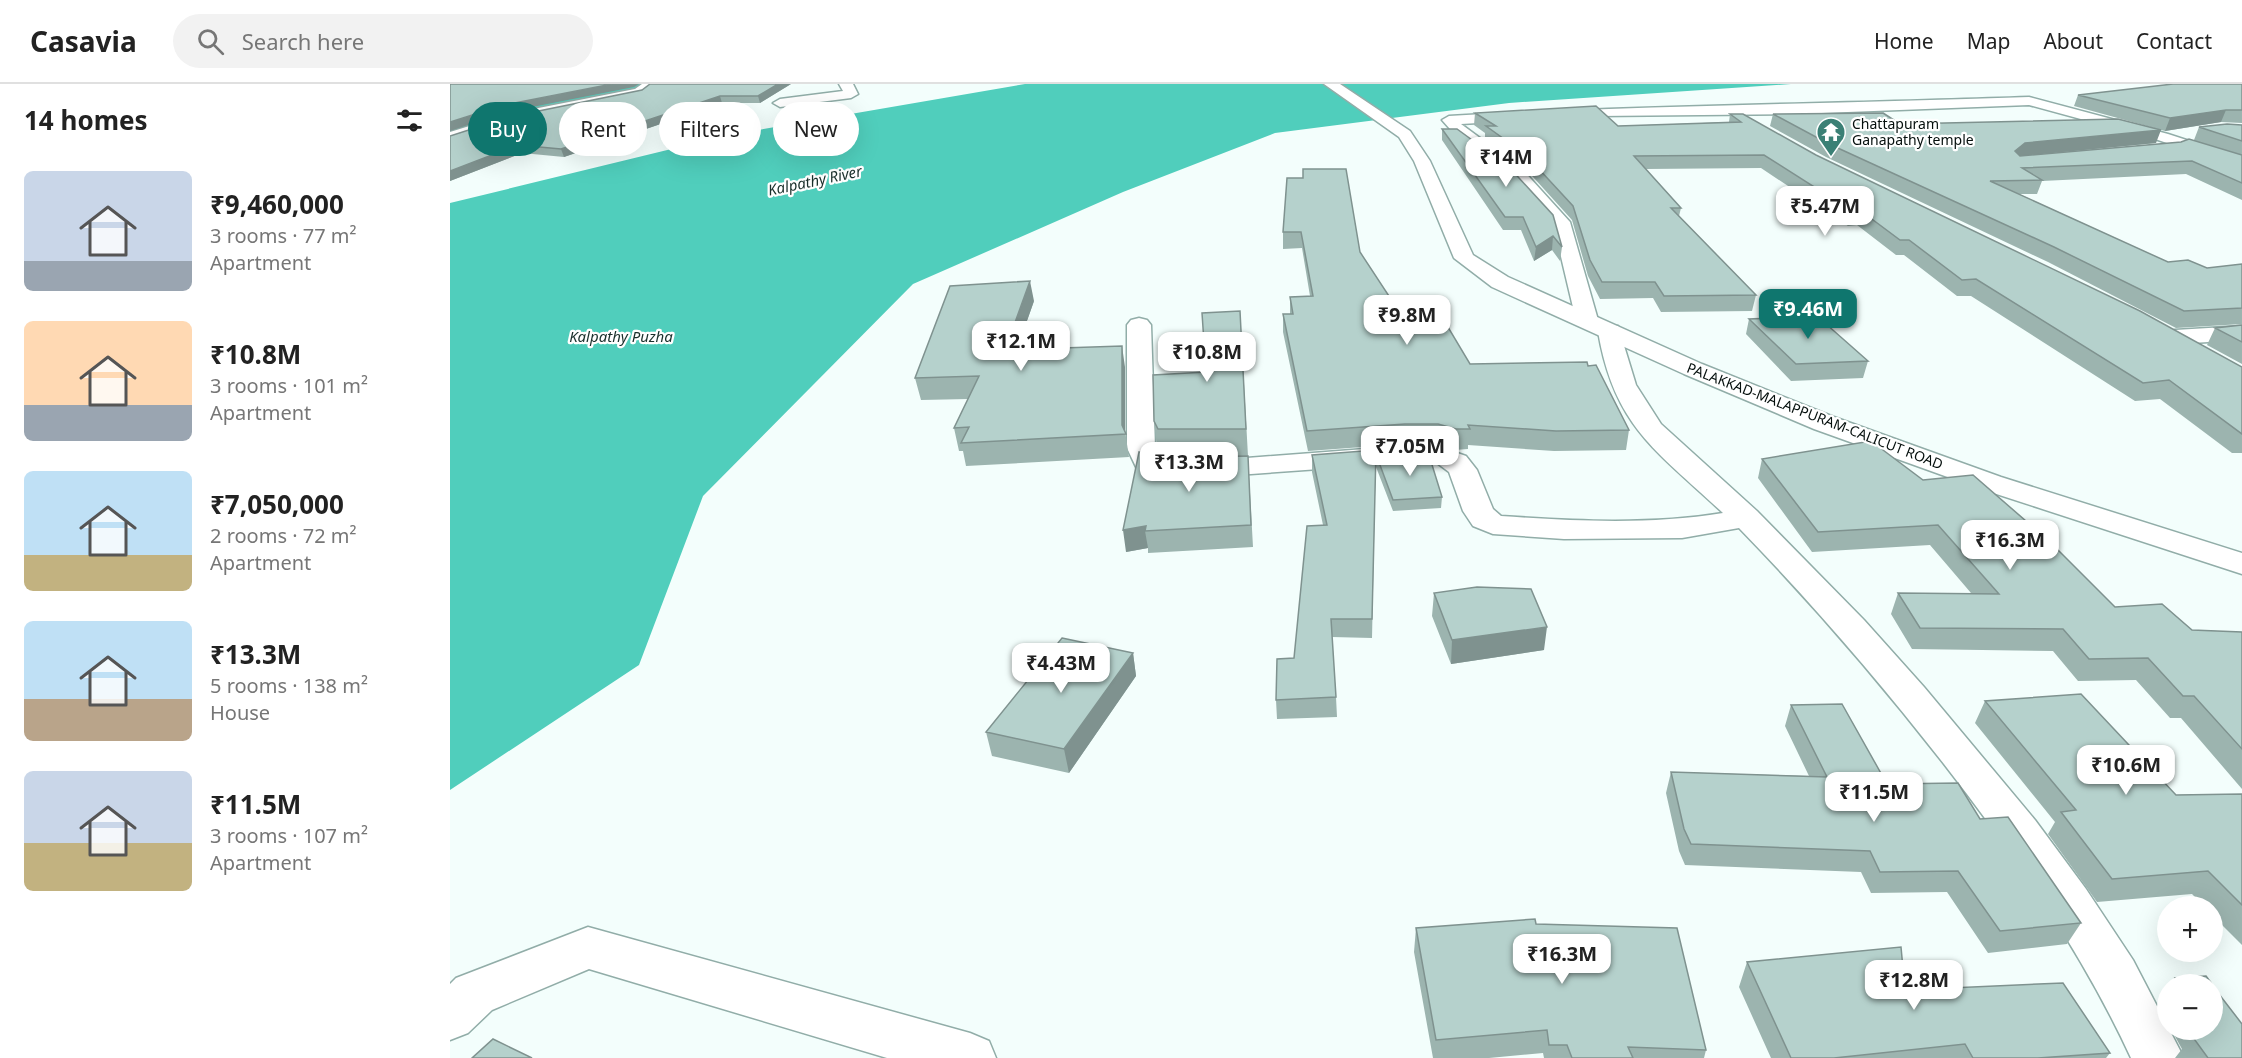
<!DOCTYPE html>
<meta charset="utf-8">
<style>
:root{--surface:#fff;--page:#f2f2f2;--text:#222;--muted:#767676;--line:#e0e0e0;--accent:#0f766e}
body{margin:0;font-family:"Noto Sans",sans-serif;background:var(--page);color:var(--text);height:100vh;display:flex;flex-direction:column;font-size:22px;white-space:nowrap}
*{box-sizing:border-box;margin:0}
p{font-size:20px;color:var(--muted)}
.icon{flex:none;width:33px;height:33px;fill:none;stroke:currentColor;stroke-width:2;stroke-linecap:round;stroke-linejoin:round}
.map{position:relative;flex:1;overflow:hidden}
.drawer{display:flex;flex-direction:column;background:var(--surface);width:450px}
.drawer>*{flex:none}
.top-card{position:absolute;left:18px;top:18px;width:570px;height:54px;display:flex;gap:12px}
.controls{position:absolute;left:1707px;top:812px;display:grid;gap:12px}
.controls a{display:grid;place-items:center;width:66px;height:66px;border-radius:50%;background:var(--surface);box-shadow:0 6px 24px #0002;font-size:30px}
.price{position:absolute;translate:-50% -51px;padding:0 14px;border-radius:12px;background:#fff;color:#222;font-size:20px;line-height:39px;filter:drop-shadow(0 2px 3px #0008)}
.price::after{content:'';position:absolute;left:50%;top:36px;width:18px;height:14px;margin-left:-9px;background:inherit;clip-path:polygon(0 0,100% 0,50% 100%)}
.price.on{background:var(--accent);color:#fff}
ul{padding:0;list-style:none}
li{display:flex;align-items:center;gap:18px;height:150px;padding:0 24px}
li span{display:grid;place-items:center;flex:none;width:168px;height:120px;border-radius:9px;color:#555}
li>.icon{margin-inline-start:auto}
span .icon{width:72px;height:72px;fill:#fffc;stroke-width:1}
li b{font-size:26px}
h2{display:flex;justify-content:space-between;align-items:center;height:72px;padding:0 24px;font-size:26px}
.chip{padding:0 21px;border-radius:27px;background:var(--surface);box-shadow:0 6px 24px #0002;font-size:21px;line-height:54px}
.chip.on{background:var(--accent);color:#fff}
header{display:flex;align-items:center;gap:36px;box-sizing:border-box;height:84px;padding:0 30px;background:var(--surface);border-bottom:2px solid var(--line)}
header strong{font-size:28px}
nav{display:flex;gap:33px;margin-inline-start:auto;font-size:21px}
.search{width:420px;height:54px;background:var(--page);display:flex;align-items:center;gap:15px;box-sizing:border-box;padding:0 21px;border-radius:33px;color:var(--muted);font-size:22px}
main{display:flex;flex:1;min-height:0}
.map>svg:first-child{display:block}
.water{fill:#50cebc}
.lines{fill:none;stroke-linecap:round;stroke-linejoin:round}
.canal{fill:#50cebc;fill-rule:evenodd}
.minor-casing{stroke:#91ada8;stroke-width:3}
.trunk-casing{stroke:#91ada8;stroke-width:3}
.minor{fill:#fff;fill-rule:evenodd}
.trunk{fill:#fff;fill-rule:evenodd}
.wall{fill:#9cb4af}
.shaded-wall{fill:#7f928f}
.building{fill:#b5d1cc;stroke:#7f928f;stroke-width:1.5}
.labels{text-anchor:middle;stroke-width:4.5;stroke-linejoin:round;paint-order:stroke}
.far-poi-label{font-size:14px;fill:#050f0d;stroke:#fff;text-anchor:start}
.far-street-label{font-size:14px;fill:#050f0d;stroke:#fff}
.far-water-label{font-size:15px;font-style:italic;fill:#192f2b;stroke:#fff}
</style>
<header>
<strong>Casavia</strong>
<div class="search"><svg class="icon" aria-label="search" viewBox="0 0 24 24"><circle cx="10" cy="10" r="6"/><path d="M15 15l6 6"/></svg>Search here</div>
<nav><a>Home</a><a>Map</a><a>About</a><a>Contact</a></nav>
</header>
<main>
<section class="drawer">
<h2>14 homes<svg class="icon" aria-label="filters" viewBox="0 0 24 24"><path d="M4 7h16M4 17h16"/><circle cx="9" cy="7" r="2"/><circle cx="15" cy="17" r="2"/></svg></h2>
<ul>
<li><span style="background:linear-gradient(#c9d6e8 75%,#9aa5b1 0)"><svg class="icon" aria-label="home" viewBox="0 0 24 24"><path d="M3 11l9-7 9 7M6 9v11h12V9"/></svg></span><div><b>₹9,460,000</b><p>3 rooms · 77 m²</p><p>Apartment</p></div></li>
<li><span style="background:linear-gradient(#ffd9b3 70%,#9aa5b1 0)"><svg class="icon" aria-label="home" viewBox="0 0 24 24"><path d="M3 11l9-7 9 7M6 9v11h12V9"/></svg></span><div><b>₹10.8M</b><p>3 rooms · 101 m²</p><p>Apartment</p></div></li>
<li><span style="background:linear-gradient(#bfe0f5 70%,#c2b280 0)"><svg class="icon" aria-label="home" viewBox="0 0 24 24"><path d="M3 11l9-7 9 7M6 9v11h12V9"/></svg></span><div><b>₹7,050,000</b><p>2 rooms · 72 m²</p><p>Apartment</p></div></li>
<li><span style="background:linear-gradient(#bfe0f5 65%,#b9a48a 0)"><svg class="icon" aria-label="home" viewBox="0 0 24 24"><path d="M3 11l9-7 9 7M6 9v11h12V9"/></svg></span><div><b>₹13.3M</b><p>5 rooms · 138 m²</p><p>House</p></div></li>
<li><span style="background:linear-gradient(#c9d6e8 60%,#c2b280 0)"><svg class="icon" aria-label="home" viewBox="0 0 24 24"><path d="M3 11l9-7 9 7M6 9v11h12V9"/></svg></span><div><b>₹11.5M</b><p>3 rooms · 107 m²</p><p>Apartment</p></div></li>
</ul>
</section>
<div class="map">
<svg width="1792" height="974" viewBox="0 0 1792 974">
<rect width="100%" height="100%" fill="#f3fefc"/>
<path class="water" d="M 575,0 L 1341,0 L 1059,19 L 825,49 L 673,108 L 463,200 L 253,412 L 189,581 L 0,706 L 0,119 L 279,51 Z"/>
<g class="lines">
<path class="canal" d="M 198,0 L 195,8 L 186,11 L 93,27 L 0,54 L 0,41 L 90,16 L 180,0 Z"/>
<g class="minor-casing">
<path id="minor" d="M 192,0 L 208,0 L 194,11 L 61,38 L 0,58 L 0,48 L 58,30 L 185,5 Z
M 389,0 L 403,0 L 408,10 L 401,14 L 330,23 L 323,19 L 330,15 L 393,7 Z
M 1579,13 L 1718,50 L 1792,74 L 1792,84 L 1708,56 L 1579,21 L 1346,30 L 1147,32 L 1011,40 L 1072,85 L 1120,138 L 1148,236 L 1145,241 L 1129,241 L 1126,236 L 1104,143 L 1060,93 L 1008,54 L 992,36 L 999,32 C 1192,21 1386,20 1579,13 Z
M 689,234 L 697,236 L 701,241 L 705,364 L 709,374 L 784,375 L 954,362 L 987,362 L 1016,372 L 1027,386 L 1043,425 L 1051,432 C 1124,437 1200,441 1273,429 C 1207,367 1164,343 1148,247 L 1152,242 L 1168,242 L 1186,301 L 1211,340 L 1307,427 L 1414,536 L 1474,603 L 1585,736 L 1636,805 L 1683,876 L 1734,974 L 1681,974 C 1632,868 1566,773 1494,680 C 1430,598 1362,519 1289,444 L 1232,454 L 1114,455 L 1043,450 L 1023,442 L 1013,427 L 999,388 L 987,379 L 954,379 L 759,393 L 709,392 L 687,385 L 677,364 L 677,241 L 681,236 Z
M 1792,242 L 1792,256 L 1725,260 L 1717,258 L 1713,253 L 1717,248 L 1725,246 Z
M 138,843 L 520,949 L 539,957 L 546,974 L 437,974 L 139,885 L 42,926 L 18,949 L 0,956 L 0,900 L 6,894 Z"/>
</g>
<g class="trunk-casing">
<path id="trunk" d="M 874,0 L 890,0 L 960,47 L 980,77 L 1023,171 L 1058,193 L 1252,280 L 1384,333 L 1551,393 L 1792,469 L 1792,490 L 1531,405 L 1364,345 L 1234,290 L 1042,203 L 1004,174 L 964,77 L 949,53 Z"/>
</g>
<use href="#minor" class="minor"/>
<use href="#trunk" class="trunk"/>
</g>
<path class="wall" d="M 341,0 L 310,19 L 272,19 L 114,73 L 72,69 L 0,97 L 0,52 Z
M 1792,0 L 1792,39 L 1771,38 L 1715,47 L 1624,22 L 1628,11 Z
M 1025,29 L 1168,42 L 1279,38 L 1280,30 L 1366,71 L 1792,283 L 1792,369 L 1782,369 L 1710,315 L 1685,317 L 1521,212 L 1507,212 L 1454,171 L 1446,171 L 1407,141 L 1398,142 L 1311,84 L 1196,85 L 1231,124 L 1229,132 L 1306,211 L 1302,227 L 1211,228 L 1203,214 L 1150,215 L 1138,192 L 1122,136 L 1074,83 L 1035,55 L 1035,49 L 1024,41 Z
M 1323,30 L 1450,40 L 1706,59 L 1571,72 L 1731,58 L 1744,56 L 1749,43 L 1792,41 L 1792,116 L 1736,90 L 1592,97 L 1587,110 L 1569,110 L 1718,178 L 1757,184 L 1792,180 L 1792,240 L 1726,244 L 1598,178 L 1376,73 L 1320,42 Z
M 992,45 L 1059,83 L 1112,163 L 1110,177 L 1102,166 L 1084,177 L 1071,146 L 1053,146 L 992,56 Z
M 837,94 L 910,168 L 954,235 L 1020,280 L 1138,282 L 1179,346 L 1176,366 L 1104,367 L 1018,361 L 1018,365 L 1005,366 L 987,360 L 954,360 L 858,367 L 833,248 L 833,230 L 840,230 L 840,213 L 860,212 L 852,164 L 833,165 L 833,148 Z
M 584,217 L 567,265 L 675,283 L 675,347 L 679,373 L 516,382 L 513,367 L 509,367 L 504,344 L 518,315 L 471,316 L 465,294 Z
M 790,227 L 803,463 L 698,469 L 698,464 L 676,468 L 707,373 L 796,372 L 711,372 L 707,364 L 704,337 L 756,288 Z
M 1299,235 L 1418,277 L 1413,294 L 1341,297 L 1296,250 Z
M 1792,241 L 1792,280 L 1757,261 L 1765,244 Z
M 926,366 L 922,554 L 882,553 L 886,613 L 887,633 L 827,635 L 826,616 L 844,574 L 873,441 L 862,388 L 862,371 Z
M 927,373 L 992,413 L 991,424 L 943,427 L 926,383 Z
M 1312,375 L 1473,396 L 1665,523 L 1742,546 L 1792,548 L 1792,705 L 1731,634 L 1720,634 L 1686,596 L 1628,597 L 1603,567 L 1462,565 L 1441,530 L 1448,509 L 1521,509 L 1480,461 L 1362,468 L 1308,394 Z
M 984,509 L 1094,566 L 1001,580 L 982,532 Z
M 683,569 L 686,592 L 619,689 L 542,672 L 536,648 Z
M 1535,617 L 1726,711 L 1792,710 L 1792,861 L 1762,831 L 1762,822 L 1754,822 L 1742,810 L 1647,818 L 1598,750 L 1605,738 L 1525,639 Z
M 1341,621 L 1437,700 L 1530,735 L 1631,839 L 1617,860 L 1538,869 L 1497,808 L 1421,809 L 1411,788 L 1235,781 L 1229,767 L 1216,709 L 1221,688 L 1359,692 L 1335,642 Z
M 1086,840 L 1256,966 L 1254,974 L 1094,974 L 1093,969 L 1039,974 L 983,974 L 964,868 L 966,844 Z
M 1297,878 L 1455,906 L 1660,969 L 1656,974 L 1321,974 L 1289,903 Z
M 1725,894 L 1762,900 L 1721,900 Z
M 1718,905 L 1718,937 L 1708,918 Z
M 1721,945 L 1762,945 L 1792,974 L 1725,974 L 1732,965 Z"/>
<path class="shaded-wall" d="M 162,0 L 189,0 L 184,3 L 57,28 L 0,47 L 0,38 L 54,21 Z
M 328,0 L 341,0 L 310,19 L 308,12 Z
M 270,12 L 272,19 L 114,73 L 111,65 Z
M 1776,26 L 1771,38 L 1715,47 L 1720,34 Z
M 1711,46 L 1706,59 L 1571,72 L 1561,80 L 1565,67 L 1575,59 Z
M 68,61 L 72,69 L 0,97 L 0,87 Z
M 1103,152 L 1102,166 L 1084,177 L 1086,163 Z
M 580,197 L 584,217 L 559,288 L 555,266 Z
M 672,262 L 675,283 L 675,350 L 672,341 Z
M 696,442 L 695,447 L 698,464 L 676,468 L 673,446 Z
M 1097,543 L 1094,566 L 1001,580 L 1002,556 Z
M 683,569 L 686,592 L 619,689 L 614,665 Z"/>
<path class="building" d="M 0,0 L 162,0 L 54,21 L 0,38 Z
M 200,0 L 328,0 L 308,12 L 270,12 L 111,65 L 68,61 L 0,87 L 0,52 L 59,33 L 192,6 Z
M 1723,0 L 1792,0 L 1792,26 L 1776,26 L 1720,34 L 1628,11 Z
M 1146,22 L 1168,42 L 1291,38 L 1280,30 L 1293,30 L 1366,71 L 1690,227 L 1792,283 L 1792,350 L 1719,296 L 1693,299 L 1526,195 L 1512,196 L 1459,156 L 1450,156 L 1411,127 L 1402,127 L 1314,71 L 1184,72 L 1231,124 L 1221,124 L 1306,211 L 1214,212 L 1205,198 L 1152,198 L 1140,176 L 1123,122 L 1075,70 L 1036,42 L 1046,42 L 1025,29 Z
M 1433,29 L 1450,40 L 1668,35 L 1711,46 L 1575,59 L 1565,67 L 1570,72 L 1731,58 L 1739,55 L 1792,71 L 1792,99 L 1742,77 L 1572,84 L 1592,96 L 1540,97 L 1718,178 L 1738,176 L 1757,184 L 1792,180 L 1792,224 L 1734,227 L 1604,163 L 1379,60 L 1323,30 Z
M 1777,40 L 1792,41 L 1792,57 L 1749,43 Z
M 992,45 L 1007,45 L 1059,83 L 1103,131 L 1112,163 L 1103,152 L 1086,163 L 1073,133 L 1055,133 Z
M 853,85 L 896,85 L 910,168 L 954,235 L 992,233 L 1020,280 L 1137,278 L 1138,282 L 1146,281 L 1179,346 L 1106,347 L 1018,341 L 1020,345 L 1006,345 L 988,340 L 955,340 L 857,347 L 833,230 L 843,230 L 840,213 L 863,212 L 851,148 L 833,148 L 837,94 L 853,94 Z
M 580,197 L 555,266 L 672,262 L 672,341 L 676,350 L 511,359 L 519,343 L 504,344 L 529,292 L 465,294 L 500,202 Z
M 790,227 L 796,345 L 708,345 L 704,337 L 703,291 L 756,288 L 752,229 Z
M 1367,232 L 1418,277 L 1346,280 L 1299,235 Z
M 1792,241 L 1792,258 L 1765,244 Z
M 1421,357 L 1473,396 L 1523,391 L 1599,457 L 1665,523 L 1712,520 L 1742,546 L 1792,548 L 1792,665 L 1744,612 L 1733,612 L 1698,574 L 1639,575 L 1613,545 L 1470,544 L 1448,509 L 1549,510 L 1488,441 L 1368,448 L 1312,375 Z
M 926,366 L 922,535 L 881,535 L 886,613 L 826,616 L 827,575 L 844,574 L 857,442 L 877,441 L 862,371 Z
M 689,368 L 707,373 L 798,372 L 801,441 L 695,447 L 696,442 L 673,446 Z
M 979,371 L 992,413 L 943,416 L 927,373 Z
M 1027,503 L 1081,505 L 1097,543 L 1002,556 L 984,509 Z
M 612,554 L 683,569 L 614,665 L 536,648 Z
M 1631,610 L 1726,711 L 1792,710 L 1792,821 L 1758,787 L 1662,795 L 1611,728 L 1626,726 L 1535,617 Z
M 1392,620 L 1437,700 L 1508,699 L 1530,735 L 1558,733 L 1631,839 L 1550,847 L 1508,787 L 1430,788 L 1420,767 L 1241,760 L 1234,745 L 1221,688 L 1377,693 L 1341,621 Z
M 1085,835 L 1086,840 L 1227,844 L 1256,966 L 1178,963 L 1183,974 L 1122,974 L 1117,961 L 1099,961 L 1097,946 L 986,956 L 966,844 Z
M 1451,863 L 1455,906 L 1613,899 L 1660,969 L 1588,974 L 1523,974 L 1515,960 L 1384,974 L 1341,974 L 1297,878 Z
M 1756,892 L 1762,900 L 1729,900 L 1725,894 Z
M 1762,901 L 1792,940 L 1792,974 L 1758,974 L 1742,952 L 1753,952 L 1755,949 L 1753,945 L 1762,945 Z
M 43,955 L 82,974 L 22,974 Z"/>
<defs>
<g id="temple-pin" transform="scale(1.5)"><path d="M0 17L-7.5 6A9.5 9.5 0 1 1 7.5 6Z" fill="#3b8075" stroke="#fff"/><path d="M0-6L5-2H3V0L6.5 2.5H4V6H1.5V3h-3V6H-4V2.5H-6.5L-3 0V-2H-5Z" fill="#fff"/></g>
</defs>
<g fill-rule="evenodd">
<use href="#temple-pin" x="1381" y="48"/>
</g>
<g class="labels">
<g class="far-poi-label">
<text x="1402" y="45">Chattapuram<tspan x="1402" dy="16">Ganapathy temple</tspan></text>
</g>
<g class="far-street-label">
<text transform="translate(1365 332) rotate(21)" y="5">PALAKKAD-MALAPPURAM-CALICUT ROAD</text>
</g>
<g class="far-water-label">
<text transform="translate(365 97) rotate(-12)" y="5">Kalpathy River</text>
<text x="171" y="258">Kalpathy Puzha</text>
</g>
</g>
</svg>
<div class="controls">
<a>+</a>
<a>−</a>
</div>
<b class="price" style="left:1056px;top:104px">₹14M</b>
<b class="price" style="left:1375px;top:153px">₹5.47M</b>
<b class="price on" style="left:1358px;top:256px">₹9.46M</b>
<b class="price" style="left:957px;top:262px">₹9.8M</b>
<b class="price" style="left:571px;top:288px">₹12.1M</b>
<b class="price" style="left:757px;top:299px">₹10.8M</b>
<b class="price" style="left:960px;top:393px">₹7.05M</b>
<b class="price" style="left:739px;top:409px">₹13.3M</b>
<b class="price" style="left:1560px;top:487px">₹16.3M</b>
<b class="price" style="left:611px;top:610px">₹4.43M</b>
<b class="price" style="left:1676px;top:712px">₹10.6M</b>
<b class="price" style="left:1424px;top:739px">₹11.5M</b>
<b class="price" style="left:1112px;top:901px">₹16.3M</b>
<b class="price" style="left:1464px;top:927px">₹12.8M</b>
<div class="top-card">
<a class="chip on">Buy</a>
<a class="chip">Rent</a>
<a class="chip">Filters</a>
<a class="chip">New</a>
</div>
</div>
</main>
